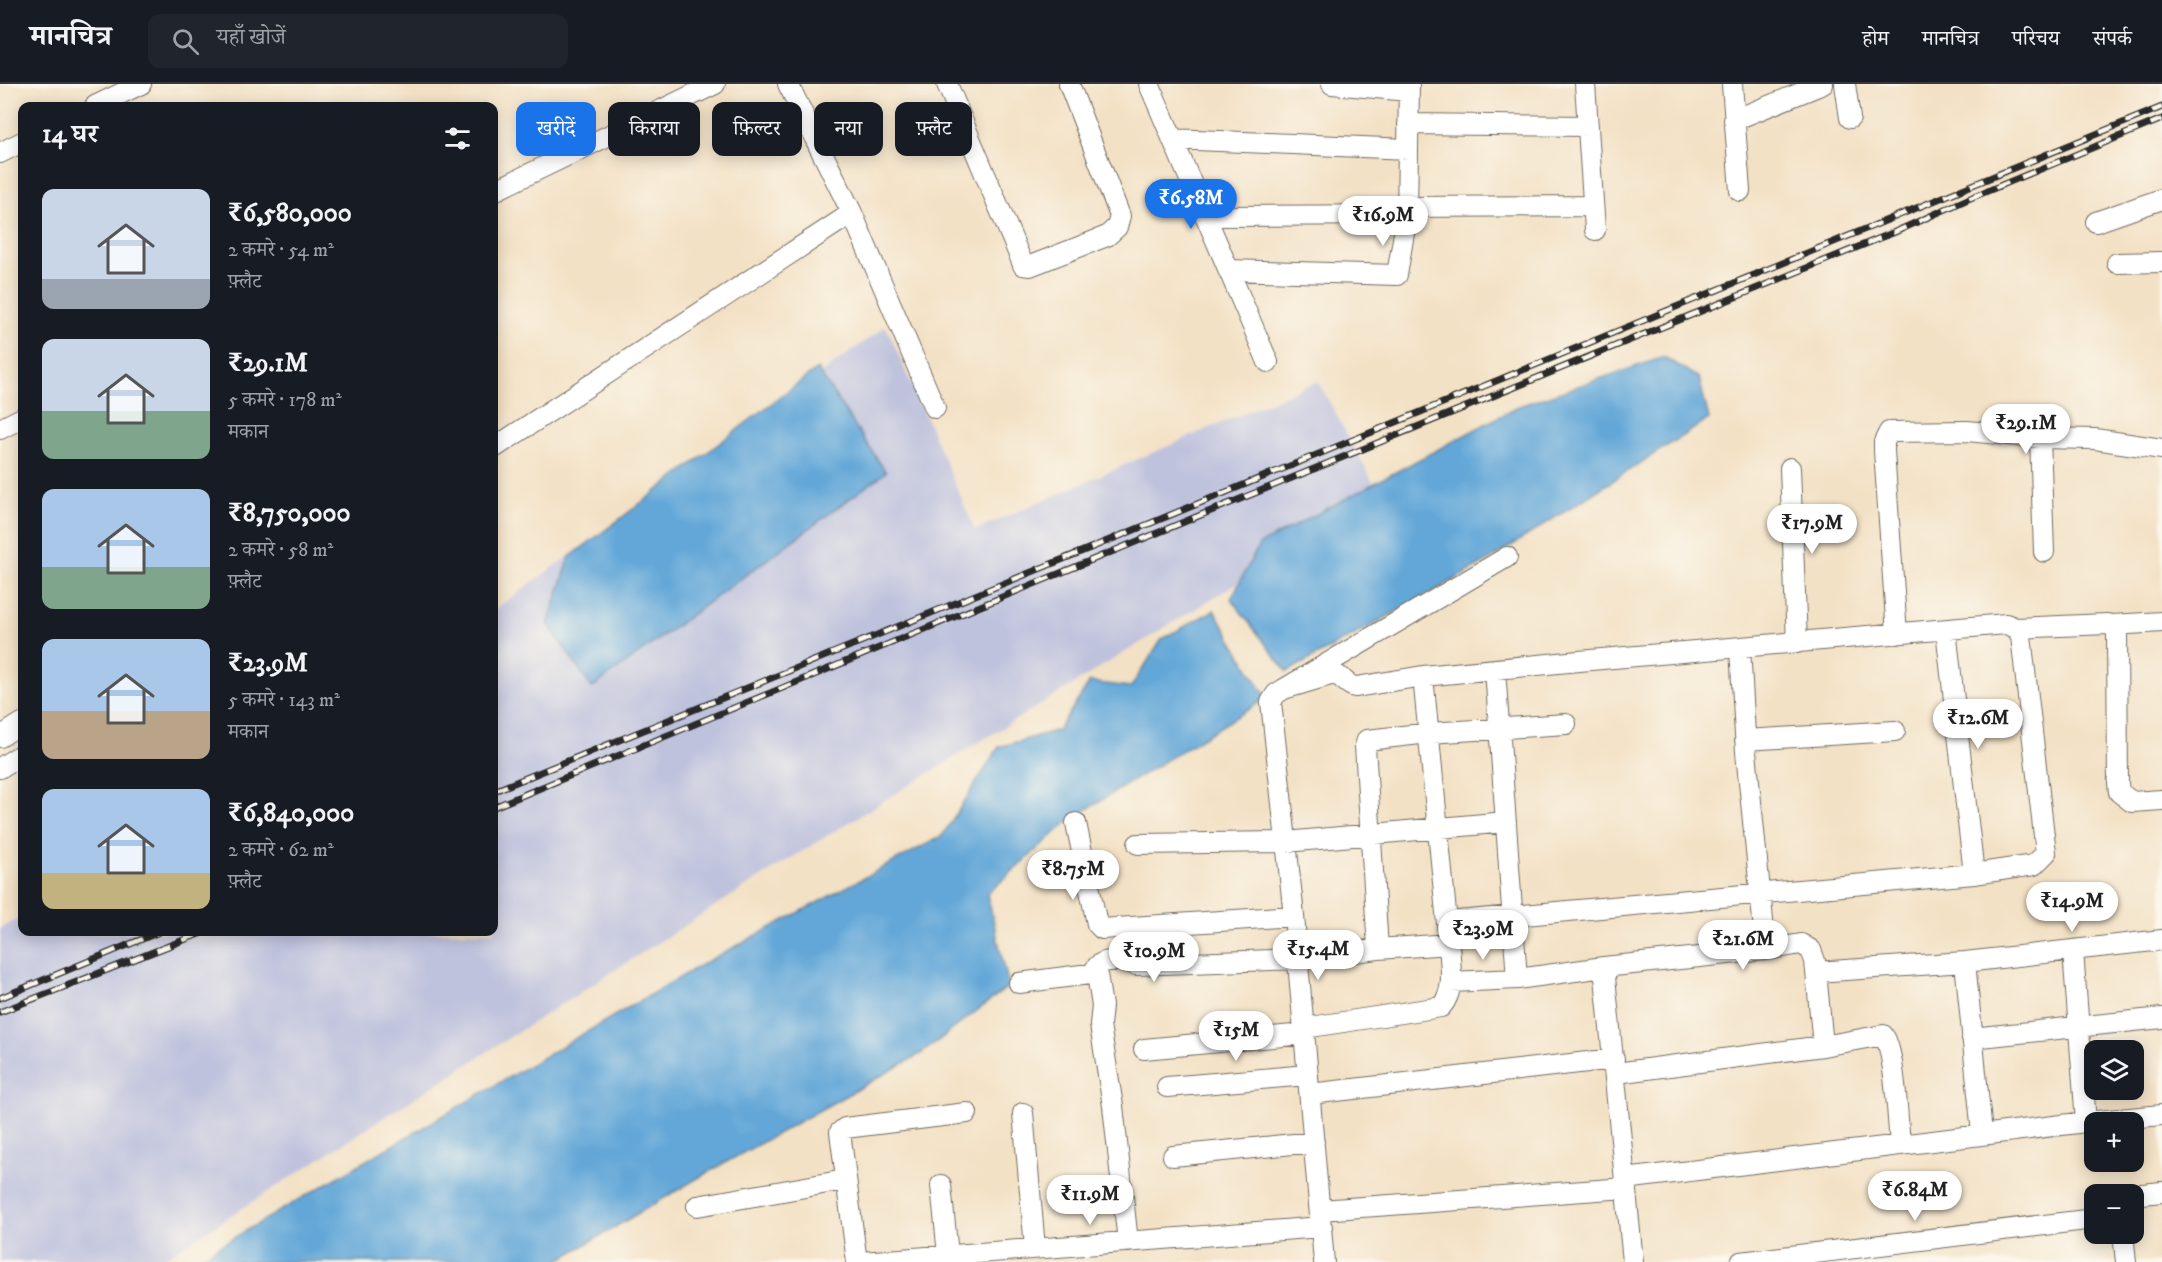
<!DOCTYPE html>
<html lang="hi">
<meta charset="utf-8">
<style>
:root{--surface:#171b24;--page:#20242c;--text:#f1f3f6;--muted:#9ea1a6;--line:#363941;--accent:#1a73e8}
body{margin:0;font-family:"IM FELL DW Pica","Noto Serif Devanagari",serif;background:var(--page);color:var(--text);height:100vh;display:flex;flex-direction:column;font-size:22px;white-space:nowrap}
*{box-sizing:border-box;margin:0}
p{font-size:20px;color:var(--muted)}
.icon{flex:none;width:33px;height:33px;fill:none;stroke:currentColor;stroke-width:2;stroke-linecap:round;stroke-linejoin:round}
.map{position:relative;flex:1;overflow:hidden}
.panel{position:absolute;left:18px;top:18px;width:480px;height:834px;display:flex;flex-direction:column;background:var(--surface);border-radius:12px;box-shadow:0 3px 15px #0003}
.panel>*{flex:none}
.top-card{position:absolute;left:516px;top:18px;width:570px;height:54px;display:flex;gap:12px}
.controls{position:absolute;left:2084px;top:956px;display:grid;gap:12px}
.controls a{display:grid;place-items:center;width:60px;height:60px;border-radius:12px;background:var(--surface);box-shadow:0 3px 15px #0003;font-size:30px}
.price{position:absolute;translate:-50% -51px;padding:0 14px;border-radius:21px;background:#fff;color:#222;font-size:20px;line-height:39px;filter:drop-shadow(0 2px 3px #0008)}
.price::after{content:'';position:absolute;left:50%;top:36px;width:18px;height:14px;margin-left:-9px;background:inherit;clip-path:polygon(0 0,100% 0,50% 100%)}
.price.selected{background:var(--accent);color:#fff}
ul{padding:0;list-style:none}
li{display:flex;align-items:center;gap:18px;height:150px;padding:0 24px}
li span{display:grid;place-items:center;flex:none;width:168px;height:120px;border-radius:12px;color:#555}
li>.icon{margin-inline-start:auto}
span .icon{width:72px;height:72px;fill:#fffc;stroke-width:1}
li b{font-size:26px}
h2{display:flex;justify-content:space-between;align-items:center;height:72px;padding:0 24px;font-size:26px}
.chip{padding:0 21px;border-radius:12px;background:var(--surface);box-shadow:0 3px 15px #0003;font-size:21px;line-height:54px}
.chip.selected{background:var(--accent);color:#fff}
header{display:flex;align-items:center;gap:36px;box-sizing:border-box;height:84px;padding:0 30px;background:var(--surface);border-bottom:2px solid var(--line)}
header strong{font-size:28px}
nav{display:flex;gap:33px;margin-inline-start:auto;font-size:21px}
.search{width:420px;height:54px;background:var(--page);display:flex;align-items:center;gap:15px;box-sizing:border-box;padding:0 21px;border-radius:12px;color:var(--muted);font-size:22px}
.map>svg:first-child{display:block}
.industrial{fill:#bfc2dd}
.water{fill:#64a7d8;stroke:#486982;stroke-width:1.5}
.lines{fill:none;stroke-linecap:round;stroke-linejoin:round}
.minor-casing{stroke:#716b61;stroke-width:22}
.minor{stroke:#fff;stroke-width:20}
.rail-casing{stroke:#2b2b2b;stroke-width:7}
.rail{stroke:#fbf7ec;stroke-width:4.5;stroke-dasharray:14;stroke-linecap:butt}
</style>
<header>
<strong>मानचित्र</strong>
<div class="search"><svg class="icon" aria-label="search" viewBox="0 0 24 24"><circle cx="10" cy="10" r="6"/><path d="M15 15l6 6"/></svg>यहाँ खोजें</div>
<nav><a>होम</a><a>मानचित्र</a><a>परिचय</a><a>संपर्क</a></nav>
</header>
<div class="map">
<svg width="2162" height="1178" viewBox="0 0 2162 1178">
<rect width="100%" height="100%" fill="#fbf7ec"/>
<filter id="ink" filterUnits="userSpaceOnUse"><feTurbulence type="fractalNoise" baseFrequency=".0167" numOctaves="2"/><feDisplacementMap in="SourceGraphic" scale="12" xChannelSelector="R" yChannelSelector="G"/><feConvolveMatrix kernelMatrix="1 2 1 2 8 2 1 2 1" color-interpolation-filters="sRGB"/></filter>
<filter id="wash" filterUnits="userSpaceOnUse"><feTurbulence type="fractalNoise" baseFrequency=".008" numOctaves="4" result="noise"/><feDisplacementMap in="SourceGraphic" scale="24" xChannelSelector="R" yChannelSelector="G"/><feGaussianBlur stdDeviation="1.35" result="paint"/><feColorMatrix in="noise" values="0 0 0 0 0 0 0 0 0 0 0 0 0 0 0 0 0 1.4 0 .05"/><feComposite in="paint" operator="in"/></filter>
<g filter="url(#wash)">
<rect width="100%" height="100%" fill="#f3e1c5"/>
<path class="industrial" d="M 886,242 L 975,446 L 1318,297 L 1380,411 L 775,784 L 158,1178 L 0,1178 L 0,844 L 22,833 L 22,848 L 494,848 L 494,526 Z"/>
<path class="water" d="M 1664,273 L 1699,294 L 1709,335 L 1486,478 L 1287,588 L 1231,515 L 1259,461 L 1519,322 Z
M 817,285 L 886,388 L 592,604 L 548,540 L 570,473 Z
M 1214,526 L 1267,614 L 1071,735 L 987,810 L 1009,902 L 922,969 L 698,1094 L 556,1178 L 192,1178 L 708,877 L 942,752 L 999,663 L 1058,646 L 1090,598 L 1131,603 L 1162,555 Z"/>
</g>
<g filter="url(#ink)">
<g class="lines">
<g class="minor-casing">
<path id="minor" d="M 788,0 L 852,129 L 935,324
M 947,0 L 1022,178 L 1023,181 L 1030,182 L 1107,152 L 1117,143 L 1120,132 L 1069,0
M 1149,0 L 1268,278
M 1332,0 L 1409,7
M 1585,0 L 1595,146
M 1732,0 L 1740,107
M 1845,0 L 1850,34
M 95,22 L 141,0
M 1734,36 L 1823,0
M 1408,40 L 1588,42
M 1172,55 L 1408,65
M 0,69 L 22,58
M 494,107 L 715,0
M 1407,123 L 1593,122
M 1205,132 L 1407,131
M 2096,138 L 2162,115
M 2117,179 L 2162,178
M 1228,186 L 1397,191 L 1407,131 L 1409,0
M 0,345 L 22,334
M 2040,354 L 2044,468
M 494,364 L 852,129
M 1790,384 L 1797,559
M 2112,541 L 2162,538
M 2016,544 L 2107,540 L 2112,541 L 2117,547 L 2118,699 L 2119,708 L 2132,718 L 2162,716
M 1946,546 L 1974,790
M 1897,550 L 1884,367 L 1884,358 L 1889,348 L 1967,347 L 2040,354 L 2095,355 L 2162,365
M 1740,564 L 1746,668 L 1766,866
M 1495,585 L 1517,895 L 1604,883 L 1633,1178
M 1284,605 L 1334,590 C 1343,592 1346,602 1356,603 L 1423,592 L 1579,577 L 2006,540 L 2016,544 L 2021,552 L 2046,769 L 2034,781 L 1974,790 L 1447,838
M 0,653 L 22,639
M 1745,656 L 1895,647
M 0,684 L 22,670
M 1076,739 L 1097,840 L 1102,845 L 1294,832
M 1138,760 L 1286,758 L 1506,738
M 1378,865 L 1365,662 L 1367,656 L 1429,649 L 1566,640
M 1604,883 L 1766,866 L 1801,860 L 1811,866 L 1815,877 L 1823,962
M 1816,888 L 1965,878
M 1451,898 L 1517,895
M 1019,899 L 1097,889
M 1304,944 L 1441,923 C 1456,906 1450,882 1449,860 L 1423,592
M 1972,954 L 2162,934
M 1144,965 L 1304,950
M 1616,989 L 1823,962 L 1883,951 C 1895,964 1898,1040 1900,1061
M 1167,1003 L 1308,991
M 1310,1010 L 1614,975
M 1023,1029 L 1035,1164
M 2086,1038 L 2162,1031
M 1982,1050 L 1965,878 L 2162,856
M 1173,1072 L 1314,1058
M 1625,1095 L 2086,1038 L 2073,867
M 941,1101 L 948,1171
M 2133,1111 L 2162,1108
M 697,1122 L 845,1096
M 1320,1126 L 1626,1104
M 2123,1149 L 2126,1178
M 1128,1158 L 1113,1022 L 1100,941 L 1102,922 L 1096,884 C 1104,873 1125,877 1136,881 L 1298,875 L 1378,865 L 1449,860
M 857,1178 L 840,1048 L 845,1044 L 967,1029
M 861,1178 L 1322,1143
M 1324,1178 L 1294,832 L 1271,618 L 1276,610 L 1284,605 L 1507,473
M 1741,1178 L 2094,1135"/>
</g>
<use href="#minor" class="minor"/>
<g class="rail-casing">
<path id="rail" d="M 494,707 L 1066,474 L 2162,23
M 494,723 L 1196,433 L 1895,148 L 1968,115 L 2162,35
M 0,914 L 159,848
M 0,928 L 204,848"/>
</g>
<use href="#rail" class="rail"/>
</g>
</g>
</svg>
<div class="controls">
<a><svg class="icon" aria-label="layers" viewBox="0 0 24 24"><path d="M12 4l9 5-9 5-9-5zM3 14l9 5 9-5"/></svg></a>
<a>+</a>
<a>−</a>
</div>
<b class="price selected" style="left:1191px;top:146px">₹6.58M</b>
<b class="price" style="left:1383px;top:163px">₹16.9M</b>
<b class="price" style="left:2026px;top:371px">₹29.1M</b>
<b class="price" style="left:1812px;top:471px">₹17.9M</b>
<b class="price" style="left:1978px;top:666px">₹12.6M</b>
<b class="price" style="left:1073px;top:817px">₹8.75M</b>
<b class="price" style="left:2072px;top:849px">₹14.9M</b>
<b class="price" style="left:1483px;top:877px">₹23.9M</b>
<b class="price" style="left:1743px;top:887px">₹21.6M</b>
<b class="price" style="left:1318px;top:897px">₹15.4M</b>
<b class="price" style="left:1154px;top:899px">₹10.9M</b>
<b class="price" style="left:1236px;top:978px">₹15M</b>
<b class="price" style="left:1915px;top:1138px">₹6.84M</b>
<b class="price" style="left:1090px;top:1142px">₹11.9M</b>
<div class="top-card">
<a class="chip selected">खरीदें</a>
<a class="chip">किराया</a>
<a class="chip">फ़िल्टर</a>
<a class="chip">नया</a>
<a class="chip">फ़्लैट</a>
</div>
<section class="panel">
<h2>14 घर<svg class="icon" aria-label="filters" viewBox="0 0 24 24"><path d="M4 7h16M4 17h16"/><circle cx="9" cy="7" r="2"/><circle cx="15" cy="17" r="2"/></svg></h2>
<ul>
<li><span style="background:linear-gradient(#c9d6e8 75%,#9aa5b1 0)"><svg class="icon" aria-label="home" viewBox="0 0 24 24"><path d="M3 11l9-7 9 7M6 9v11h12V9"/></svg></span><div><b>₹6,580,000</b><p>2 कमरे · 54 m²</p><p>फ़्लैट</p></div></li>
<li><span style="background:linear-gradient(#c9d6e8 60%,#7fa58c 0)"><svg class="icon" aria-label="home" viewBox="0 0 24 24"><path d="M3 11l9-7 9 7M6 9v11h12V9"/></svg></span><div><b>₹29.1M</b><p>5 कमरे · 178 m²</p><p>मकान</p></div></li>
<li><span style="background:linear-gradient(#a9c7e8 65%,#7fa58c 0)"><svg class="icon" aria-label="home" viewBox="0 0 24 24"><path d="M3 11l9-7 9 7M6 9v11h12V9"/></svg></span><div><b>₹8,750,000</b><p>2 कमरे · 58 m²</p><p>फ़्लैट</p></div></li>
<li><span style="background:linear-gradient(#a9c7e8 60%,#b9a48a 0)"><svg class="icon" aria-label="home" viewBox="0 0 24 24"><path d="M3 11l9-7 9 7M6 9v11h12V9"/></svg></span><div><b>₹23.9M</b><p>5 कमरे · 143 m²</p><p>मकान</p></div></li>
<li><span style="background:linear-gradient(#a9c7e8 70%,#c2b280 0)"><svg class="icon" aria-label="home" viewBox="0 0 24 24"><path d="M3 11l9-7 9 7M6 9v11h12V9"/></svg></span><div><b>₹6,840,000</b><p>2 कमरे · 62 m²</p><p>फ़्लैट</p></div></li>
</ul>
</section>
</div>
